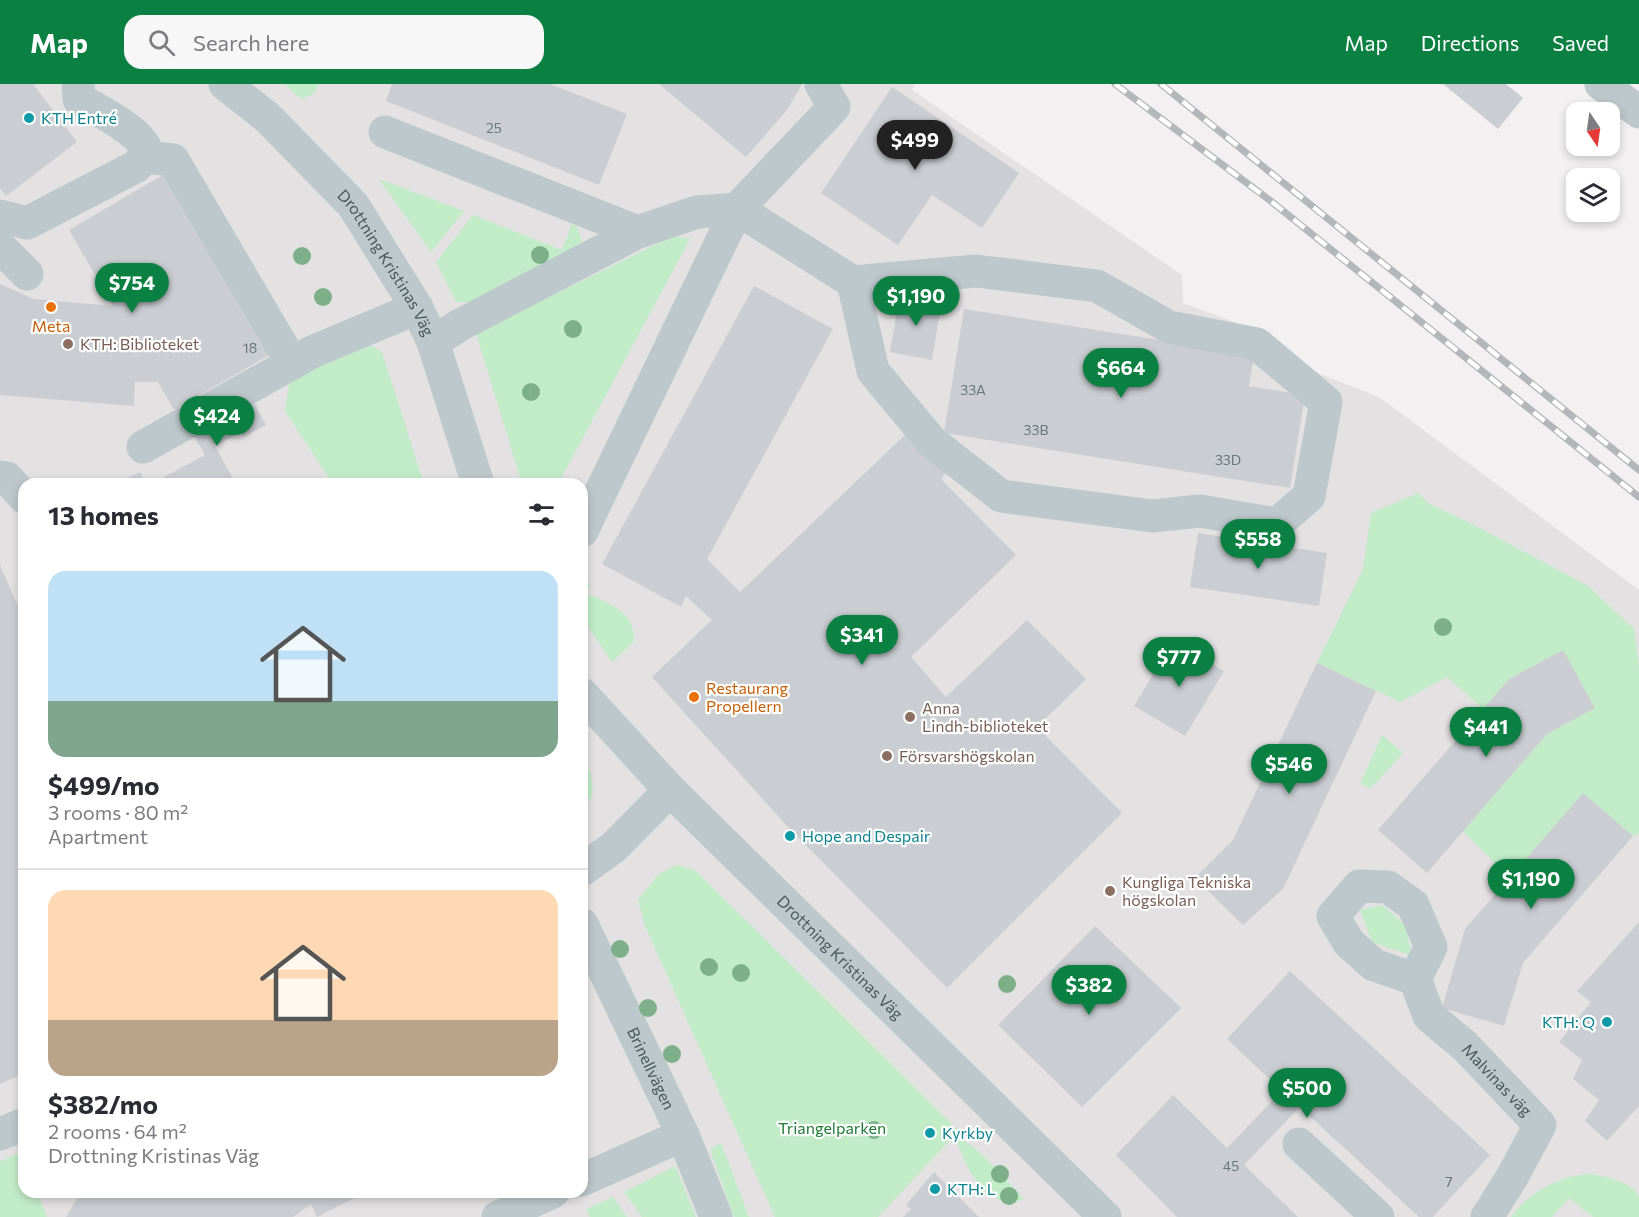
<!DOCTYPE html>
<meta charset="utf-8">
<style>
:root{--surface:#fff;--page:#f7f7f7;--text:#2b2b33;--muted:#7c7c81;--line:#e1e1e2;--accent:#0b8043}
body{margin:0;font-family:Commissioner,sans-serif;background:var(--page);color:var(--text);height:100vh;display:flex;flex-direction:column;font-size:22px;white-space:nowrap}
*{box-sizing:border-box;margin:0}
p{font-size:20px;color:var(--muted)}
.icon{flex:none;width:33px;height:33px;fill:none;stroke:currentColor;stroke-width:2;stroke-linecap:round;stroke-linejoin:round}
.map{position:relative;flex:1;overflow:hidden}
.sheet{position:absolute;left:18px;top:394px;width:570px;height:720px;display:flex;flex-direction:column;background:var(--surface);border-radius:18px;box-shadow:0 3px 9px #0003}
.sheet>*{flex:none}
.needle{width:39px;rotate:167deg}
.fabs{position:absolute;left:1566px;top:18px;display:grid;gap:12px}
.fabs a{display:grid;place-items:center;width:54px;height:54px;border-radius:12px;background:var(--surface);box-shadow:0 3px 9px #0003;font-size:30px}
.price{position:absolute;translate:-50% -51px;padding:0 14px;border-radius:21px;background:var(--accent);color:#fff;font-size:20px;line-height:39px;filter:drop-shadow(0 2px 3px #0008)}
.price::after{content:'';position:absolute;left:50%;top:36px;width:18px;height:14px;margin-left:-9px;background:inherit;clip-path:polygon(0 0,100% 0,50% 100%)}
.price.active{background:#222;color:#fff}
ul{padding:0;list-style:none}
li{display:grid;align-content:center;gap:12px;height:318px;padding:0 30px}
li+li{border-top:2px solid var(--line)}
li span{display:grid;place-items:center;height:186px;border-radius:18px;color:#555}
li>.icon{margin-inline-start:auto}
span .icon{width:108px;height:108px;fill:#fffc;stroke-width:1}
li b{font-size:26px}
h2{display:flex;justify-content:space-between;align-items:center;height:72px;padding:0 30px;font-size:26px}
header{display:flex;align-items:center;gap:36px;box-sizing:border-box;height:84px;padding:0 30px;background:var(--accent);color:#fff}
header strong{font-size:28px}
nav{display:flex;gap:33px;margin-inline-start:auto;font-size:21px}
.search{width:420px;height:54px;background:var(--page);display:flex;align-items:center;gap:15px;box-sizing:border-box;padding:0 21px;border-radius:18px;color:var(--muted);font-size:22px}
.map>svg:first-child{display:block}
.education{fill:#e3e1e2;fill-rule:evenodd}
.green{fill:#c2ecc7}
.building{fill:#caced2}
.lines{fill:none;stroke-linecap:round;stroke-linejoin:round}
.minor{stroke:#bdc8cc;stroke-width:33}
.rail-casing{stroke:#b3b7ba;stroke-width:7}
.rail{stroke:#fff;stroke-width:4.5;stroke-dasharray:14;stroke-linecap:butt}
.tree{fill:#7daf89}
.culture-dot{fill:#0f9aa8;stroke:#fff;stroke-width:2}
.food-dot{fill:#e8710a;stroke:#fff;stroke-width:2}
.education-dot{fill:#8d6e63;stroke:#fff;stroke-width:2}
.labels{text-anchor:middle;stroke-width:4.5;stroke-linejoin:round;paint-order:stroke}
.number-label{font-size:14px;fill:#69767a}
.culture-label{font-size:16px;fill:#0d838f;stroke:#fff;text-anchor:start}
.street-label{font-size:16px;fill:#49585c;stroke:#fff}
.food-label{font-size:16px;fill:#c56008;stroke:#fff}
.education-label{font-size:16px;fill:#785e54;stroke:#fff;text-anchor:start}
.park-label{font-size:16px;fill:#1e7934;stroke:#fff}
</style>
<header>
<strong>Map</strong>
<div class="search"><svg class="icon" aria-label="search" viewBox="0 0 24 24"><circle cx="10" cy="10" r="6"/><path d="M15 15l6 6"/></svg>Search here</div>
<nav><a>Map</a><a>Directions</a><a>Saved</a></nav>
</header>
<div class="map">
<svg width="1639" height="1133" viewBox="0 0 1639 1133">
<rect width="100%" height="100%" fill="#f2f0f1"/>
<path class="education" d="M 0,0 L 915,0 L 912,6 L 1182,191 L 1183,219 L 1272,252 L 1305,284 L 1379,313 L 1639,506 L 1639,1133 L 0,1133 ZM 24,400 L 582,400 L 582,1108 L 24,1108 Z"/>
<path class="green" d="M 284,0 L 318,0 C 315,11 311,13 300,14 Z
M 379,95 L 464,127 L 431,168 Z
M 473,131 L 562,166 L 572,140 L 578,144 L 582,157 L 571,171 L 472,218 L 456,218 L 436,178 Z
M 673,152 L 690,155 L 558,400 L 522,400 L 476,249 Z
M 372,262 L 382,268 L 424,400 L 333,400 L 285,327 L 289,300 L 323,278 Z
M 1418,409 L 1428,419 L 1480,444 L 1588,502 L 1634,545 L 1639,584 L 1639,749 L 1633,752 L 1583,709 L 1510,794 L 1463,747 L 1547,650 L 1595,624 L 1563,566 L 1509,595 L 1483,625 L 1447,593 L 1400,618 L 1317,579 L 1363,485 L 1371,429 Z
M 582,496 L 591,500 L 587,509 C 610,521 636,527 634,558 L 612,578 L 582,534 Z
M 1382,651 L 1403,669 L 1371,704 L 1360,700 Z
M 582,673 C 592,687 594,699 591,715 L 582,723 Z
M 677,781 L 695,786 L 959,1047 L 956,1051 L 981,1069 L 1024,1115 C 1009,1122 1002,1119 989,1109 C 968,1093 965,1075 954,1052 L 878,1133 L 775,1133 L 645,842 L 638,816 L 659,790 Z
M 1382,821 L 1405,841 L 1412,872 L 1372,858 L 1360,826 Z
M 721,1059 L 749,1133 L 734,1133 L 710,1066 Z
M 21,1069 L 24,1076 L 24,1108 L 37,1109 L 47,1133 L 0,1133 L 0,1077 Z
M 675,1082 L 696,1133 L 642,1133 L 624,1108 Z
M 1591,1090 C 1604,1092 1635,1099 1639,1113 C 1639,1118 1639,1127 1639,1133 L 1593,1133 L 1569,1114 L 1552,1133 L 1511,1133 C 1529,1108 1560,1091 1591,1090 Z
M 613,1113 L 627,1133 L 590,1133 L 586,1125 Z"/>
<path class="building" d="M 0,0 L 33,0 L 77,58 L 6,112 L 0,104 Z
M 392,0 L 550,0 L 627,30 L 599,101 L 386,17 Z
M 659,0 L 802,0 L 787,26 L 746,73 Z
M 1443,0 L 1506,0 L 1523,14 L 1498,45 Z
M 892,3 L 1019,89 L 982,144 L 932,111 L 898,161 L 821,109 Z
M 166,89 L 271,270 L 174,326 L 158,298 L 135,298 L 134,322 L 0,311 L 0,200 L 34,215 L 113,222 L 69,146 Z
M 754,202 L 833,245 L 707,475 L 740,508 L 906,350 L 946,389 L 941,395 L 1016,471 L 911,573 L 946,613 L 1027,536 L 1086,595 L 1037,643 L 1122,729 L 947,904 L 788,743 L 652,593 L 712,536 L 686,512 L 681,523 L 602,480 Z
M 900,210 L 942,217 L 932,276 L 890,268 Z
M 964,225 L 1254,271 L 1249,302 L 1305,311 L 1290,404 L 944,349 Z
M 252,315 L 266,341 L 244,353 L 241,348 L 215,362 L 236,400 L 151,400 L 205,371 L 192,348 Z
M 140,388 L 147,400 L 116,400 Z
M 1198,449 L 1327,469 L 1319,522 L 1190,503 Z
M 0,481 L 24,536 L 24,989 L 0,1000 Z
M 1173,557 L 1224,587 L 1185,652 L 1134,622 Z
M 1563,566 L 1595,624 L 1547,650 L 1427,789 L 1378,746 L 1509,595 Z
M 1317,579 L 1376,607 L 1283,805 L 1243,841 L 1195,794 L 1233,756 Z
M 1583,709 L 1633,752 L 1523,879 L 1504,942 L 1442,924 L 1465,845 Z
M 1639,838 L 1639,1022 L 1607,1057 L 1585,1037 L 1599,1016 L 1573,995 L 1582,976 L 1559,958 L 1591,918 L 1577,907 Z
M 1095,842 L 1181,924 L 1082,1023 L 998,941 Z
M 1290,887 L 1490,1071 L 1433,1133 L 1419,1133 L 1300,1023 L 1244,1081 L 1298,1133 L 1177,1133 L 1116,1071 L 1173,1011 L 1227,1064 L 1282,1007 L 1227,955 Z
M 934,1088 L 979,1133 L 903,1133 L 911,1125 L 906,1121 Z
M 81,1108 L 367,1108 L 317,1133 L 311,1120 L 293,1133 L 66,1133 Z"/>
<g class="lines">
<g class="minor">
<path id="s1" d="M 225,0 L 268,34 L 353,121 L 417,224 L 433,258 L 478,400"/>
<path d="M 1601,0 L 1639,28"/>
<path d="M 385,48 L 638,148"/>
<path d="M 144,73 L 173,76 L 292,279"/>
<path d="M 0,132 L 27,139 L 137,82 L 147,68 C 142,47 97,26 79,15 L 78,0"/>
<path d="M 0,163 L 27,190"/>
<path d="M 433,258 L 460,241 L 638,148 L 697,128 L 737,125 L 853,198 L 976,187 L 1097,202 L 1169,243 L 1257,260 L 1326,318 L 1309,412 L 1277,440 L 1200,427 L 1152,432 L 1001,412 L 932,358 L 873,287 L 853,198"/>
<path d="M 143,363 L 312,268 L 417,224"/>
<path d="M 0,393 L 7,394 L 24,413"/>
<path d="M 582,447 L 737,125 L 834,23 L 821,0"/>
<path id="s2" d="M 582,610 L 670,706 L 1105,1133"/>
<path d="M 582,786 L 614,763 L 670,706"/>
<path id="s3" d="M 582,840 L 683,1051 L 716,1133"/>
<path id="s4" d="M 1415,895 L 1431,863 L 1413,821 L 1388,803 L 1359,802 L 1333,832 L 1349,859 L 1374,881 L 1415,895 L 1429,932 L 1465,962 L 1540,1041 L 1512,1093 L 1487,1133"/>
<path d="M 0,1050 L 24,1040"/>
<path d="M 1299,1060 L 1378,1133"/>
<path d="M 582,1096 L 683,1051"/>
<path d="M 498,1133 L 553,1108"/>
</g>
<g class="rail-casing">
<path id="rail" d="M 1115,0 L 1272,118 L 1639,413
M 1161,0 L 1639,386"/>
</g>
<use href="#rail" class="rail"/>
</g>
<g class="tree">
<circle cx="540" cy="171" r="9"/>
<circle cx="302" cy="172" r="9"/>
<circle cx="323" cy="213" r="9"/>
<circle cx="573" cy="245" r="9"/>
<circle cx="531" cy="308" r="9"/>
<circle cx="1443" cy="543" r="9"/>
<circle cx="620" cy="865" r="9"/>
<circle cx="709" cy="883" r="9"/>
<circle cx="741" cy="889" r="9"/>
<circle cx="1007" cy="900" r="9"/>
<circle cx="648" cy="924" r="9"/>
<circle cx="672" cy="970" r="9"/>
<circle cx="874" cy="1046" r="9"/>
<circle cx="1000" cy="1090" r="9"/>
<circle cx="1009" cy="1112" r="9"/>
</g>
<g class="culture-dot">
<circle cx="29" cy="34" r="6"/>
<circle cx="790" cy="752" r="6"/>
<circle cx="1607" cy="938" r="6"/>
<circle cx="930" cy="1049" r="6"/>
<circle cx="935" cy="1105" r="6"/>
</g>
<g class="food-dot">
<circle cx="51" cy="223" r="6"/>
<circle cx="694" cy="613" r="6"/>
</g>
<g class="education-dot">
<circle cx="68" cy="260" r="6"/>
<circle cx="910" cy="633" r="6"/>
<circle cx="887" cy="672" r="6"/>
<circle cx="1110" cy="807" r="6"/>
</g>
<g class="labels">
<g class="number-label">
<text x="494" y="49">25</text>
<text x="250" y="269">18</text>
<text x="973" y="311">33A</text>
<text x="1036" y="351">33B</text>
<text x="1228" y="381">33D</text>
<text x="1231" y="1087">45</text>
<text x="1449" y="1103">7</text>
</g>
<g class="culture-label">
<text x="41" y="40">KTH Entré</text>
<text x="802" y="758">Hope and Despair</text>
<text x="1595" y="944" text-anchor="end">KTH: Q</text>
<text x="942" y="1055">Kyrkby</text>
<text x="947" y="1111">KTH: L</text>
</g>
<g class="street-label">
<text dy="6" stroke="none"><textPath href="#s1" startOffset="243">Drottning Kristinas Väg</textPath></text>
<text dy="6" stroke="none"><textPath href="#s2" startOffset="369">Drottning Kristinas Väg</textPath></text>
<text dy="6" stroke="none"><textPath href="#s3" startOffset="160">Brinellvägen</textPath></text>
<text dy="6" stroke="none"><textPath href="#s4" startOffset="422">Malvinas väg</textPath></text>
</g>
<g class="food-label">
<text x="51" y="248">Meta</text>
<text x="706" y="610" text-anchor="start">Restaurang<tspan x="706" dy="18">Propellern</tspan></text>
</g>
<g class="education-label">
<text x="80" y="266">KTH: Biblioteket</text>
<text x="922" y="630">Anna<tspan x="922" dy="18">Lindh-biblioteket</tspan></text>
<text x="899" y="678">Försvarshögskolan</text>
<text x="1122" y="804">Kungliga Tekniska<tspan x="1122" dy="18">högskolan</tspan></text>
</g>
<g class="park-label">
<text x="832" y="1050">Triangelparken</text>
</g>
</g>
</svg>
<div class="fabs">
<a><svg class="needle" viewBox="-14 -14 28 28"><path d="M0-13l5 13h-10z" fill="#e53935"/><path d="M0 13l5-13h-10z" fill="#7c7c81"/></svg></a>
<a><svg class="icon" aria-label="layers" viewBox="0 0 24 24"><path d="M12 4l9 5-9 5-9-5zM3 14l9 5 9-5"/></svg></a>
</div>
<b class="price active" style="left:915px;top:87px">$499</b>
<b class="price" style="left:132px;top:230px">$754</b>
<b class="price" style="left:916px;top:243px">$1,190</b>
<b class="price" style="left:1121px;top:315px">$664</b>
<b class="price" style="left:217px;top:363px">$424</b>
<b class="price" style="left:1258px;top:486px">$558</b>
<b class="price" style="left:862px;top:582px">$341</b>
<b class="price" style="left:1179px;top:604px">$777</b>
<b class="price" style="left:1486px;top:674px">$441</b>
<b class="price" style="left:1289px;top:711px">$546</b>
<b class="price" style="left:1531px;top:826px">$1,190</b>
<b class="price" style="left:1089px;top:932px">$382</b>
<b class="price" style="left:1307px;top:1035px">$500</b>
<section class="sheet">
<h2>13 homes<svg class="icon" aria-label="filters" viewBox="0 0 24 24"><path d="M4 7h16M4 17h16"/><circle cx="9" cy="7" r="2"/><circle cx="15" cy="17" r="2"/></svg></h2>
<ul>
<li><span style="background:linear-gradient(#bfe0f5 70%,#7fa58c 0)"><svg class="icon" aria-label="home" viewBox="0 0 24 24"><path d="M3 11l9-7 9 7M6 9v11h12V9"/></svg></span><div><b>$499/mo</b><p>3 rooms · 80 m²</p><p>Apartment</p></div></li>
<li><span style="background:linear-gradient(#ffd9b3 70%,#b9a48a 0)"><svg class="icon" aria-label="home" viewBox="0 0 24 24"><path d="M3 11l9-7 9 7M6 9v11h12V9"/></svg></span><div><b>$382/mo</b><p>2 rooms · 64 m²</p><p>Drottning Kristinas Väg</p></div></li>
</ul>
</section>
</div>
